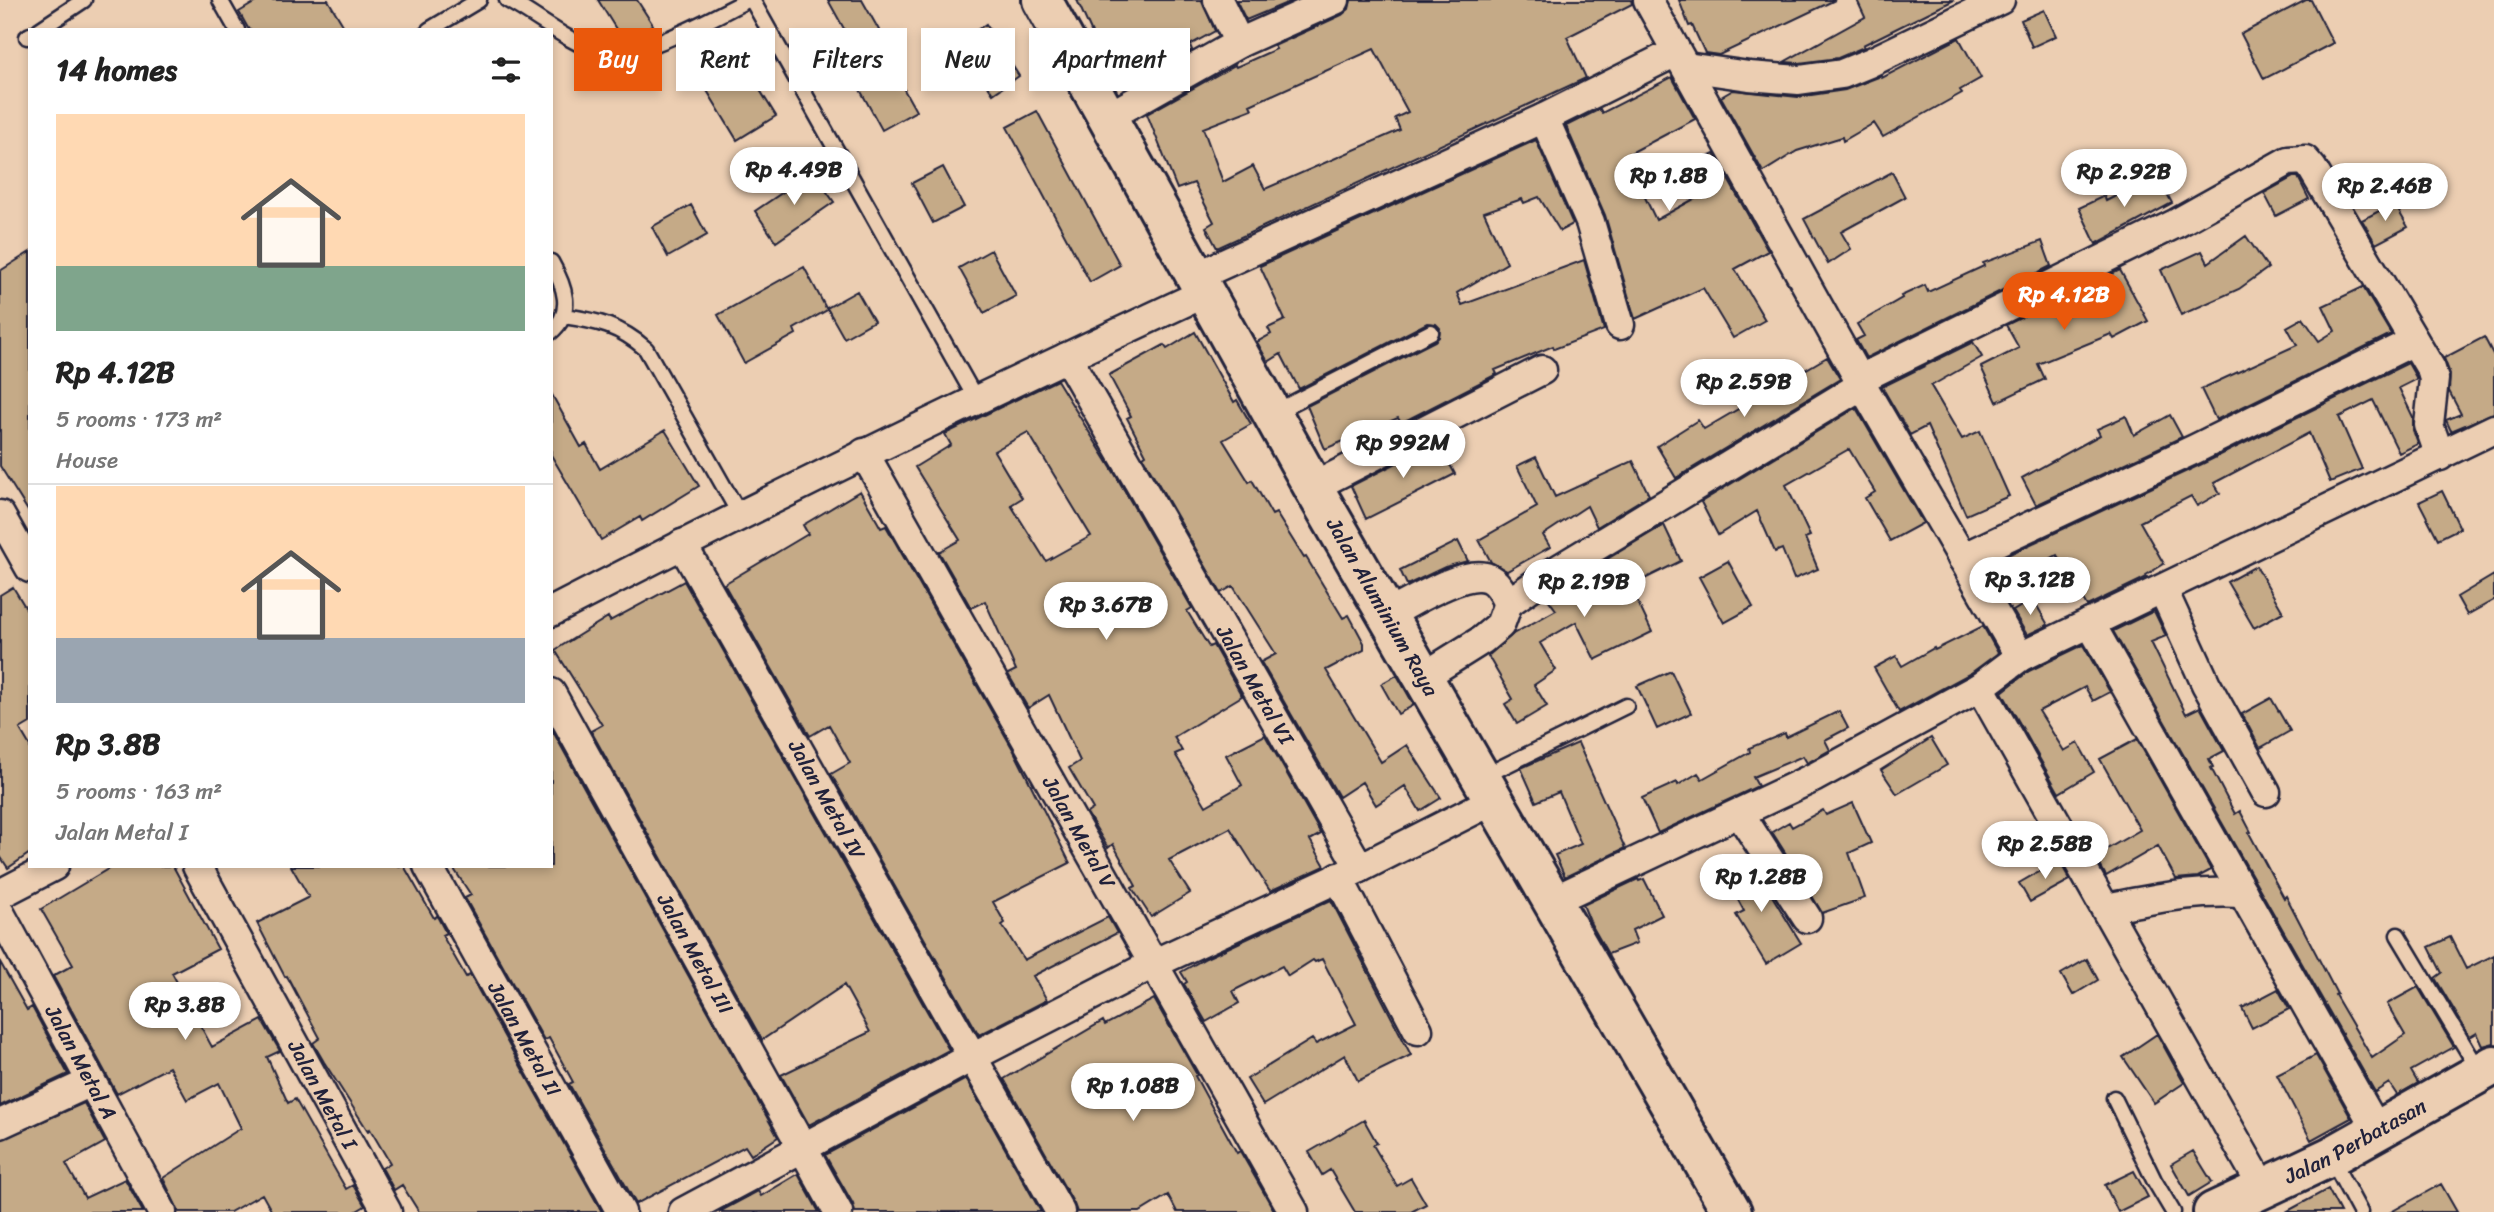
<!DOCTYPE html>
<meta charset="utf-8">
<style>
:root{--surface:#fff;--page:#f6f6f6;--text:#222;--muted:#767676;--line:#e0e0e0;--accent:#ea580c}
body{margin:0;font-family:Sriracha,sans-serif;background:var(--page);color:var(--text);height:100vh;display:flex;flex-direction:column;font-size:26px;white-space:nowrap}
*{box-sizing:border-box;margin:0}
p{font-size:23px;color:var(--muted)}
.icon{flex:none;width:38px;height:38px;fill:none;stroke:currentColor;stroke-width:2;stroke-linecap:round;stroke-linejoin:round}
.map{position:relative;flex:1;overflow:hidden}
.panel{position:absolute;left:28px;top:28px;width:525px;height:840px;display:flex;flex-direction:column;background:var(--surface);border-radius:0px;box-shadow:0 4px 10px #0003}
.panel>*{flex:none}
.banner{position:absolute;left:574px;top:28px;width:665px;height:63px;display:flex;gap:14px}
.price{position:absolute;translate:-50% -60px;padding:0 16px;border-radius:24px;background:#fff;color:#222;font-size:23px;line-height:46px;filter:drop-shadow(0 2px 4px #0008)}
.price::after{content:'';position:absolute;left:50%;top:42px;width:21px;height:16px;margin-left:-10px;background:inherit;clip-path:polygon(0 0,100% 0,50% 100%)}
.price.selected{background:var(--accent);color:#fff}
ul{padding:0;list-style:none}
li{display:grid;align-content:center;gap:14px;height:371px;padding:0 28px}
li+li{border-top:2px solid var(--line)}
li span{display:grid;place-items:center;height:217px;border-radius:0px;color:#555}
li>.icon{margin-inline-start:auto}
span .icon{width:126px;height:126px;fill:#fffc;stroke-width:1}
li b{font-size:30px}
h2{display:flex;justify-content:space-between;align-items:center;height:84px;padding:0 28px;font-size:30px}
.pill{padding:0 24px;border-radius:0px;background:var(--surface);box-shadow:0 4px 10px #0003;font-size:24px;line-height:63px}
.pill.selected{background:var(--accent);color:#fff}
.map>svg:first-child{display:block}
.building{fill:#c5aa87;stroke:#22223b;stroke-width:2;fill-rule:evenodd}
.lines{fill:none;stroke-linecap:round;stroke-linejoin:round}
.lane-casing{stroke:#22223b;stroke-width:19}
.street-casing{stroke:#22223b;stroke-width:33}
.secondary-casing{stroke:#22223b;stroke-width:44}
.lane{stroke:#ecceb2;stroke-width:14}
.street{stroke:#ecceb2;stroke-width:28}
.secondary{stroke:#ecceb2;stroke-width:38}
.labels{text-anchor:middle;stroke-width:5;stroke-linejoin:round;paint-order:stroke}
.street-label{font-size:21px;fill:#22223b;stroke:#ecceb2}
</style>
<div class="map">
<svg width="2494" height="1212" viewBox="0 0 2494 1212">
<rect width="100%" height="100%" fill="#ecceb2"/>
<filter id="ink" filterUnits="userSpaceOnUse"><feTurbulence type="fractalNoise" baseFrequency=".0143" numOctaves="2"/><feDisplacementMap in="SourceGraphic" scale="14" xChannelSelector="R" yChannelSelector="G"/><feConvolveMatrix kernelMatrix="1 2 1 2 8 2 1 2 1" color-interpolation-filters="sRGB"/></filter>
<g filter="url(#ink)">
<path class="building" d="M 259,0 L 328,0 L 346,30 L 249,30 L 239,12 Z
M 598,0 L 637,0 L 653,25 L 624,42 Z
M 828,0 L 862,0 L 884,39 L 878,43 L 916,111 L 882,130 L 858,86 L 872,79 Z
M 1077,0 L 1202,0 L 1215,31 L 1190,45 L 1192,50 L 1134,83 L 1132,79 L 1121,85 L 1094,38 Z
M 1236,0 L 1294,0 L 1246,20 Z
M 1351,0 L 1631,0 L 1632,4 L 1567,37 L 1586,78 L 1217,248 L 1206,227 L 1214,222 L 1194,183 L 1177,189 L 1147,114 L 1235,65 L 1236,67 L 1276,49 L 1274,46 L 1342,15 L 1349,9 ZM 1374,49 L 1408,112 L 1395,118 L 1400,130 L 1265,189 L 1253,166 L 1223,182 L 1203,128 L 1252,109 L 1250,105 Z
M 1679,0 L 1835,0 L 1719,55 L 1705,53 L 1692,25 L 1689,26 Z
M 1857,0 L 1954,0 L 1863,45 L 1864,47 L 1838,58 L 1799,63 L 1784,62 L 1865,17 Z
M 2306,0 L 2311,0 L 2333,43 L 2264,79 L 2241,34 Z
M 2044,10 L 2056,36 L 2032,47 L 2021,20 Z
M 986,24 L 1019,76 L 993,94 L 959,42 Z
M 1959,38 L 1981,78 L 1960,90 L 1962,93 L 1883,137 L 1874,123 L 1843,141 L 1842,137 L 1797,151 L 1763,172 L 1721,97 L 1733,90 L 1798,97 L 1845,90 L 1881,76 L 1882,78 Z
M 739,56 L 776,116 L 737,140 L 700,79 Z
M 1672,77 L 1695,119 L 1625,156 L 1656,220 L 1694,199 L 1679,171 L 1714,154 L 1768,251 L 1735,269 L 1765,320 L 1733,338 L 1703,288 L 1635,319 L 1605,215 L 1566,126 L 1600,109 L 1602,113 Z
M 1037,111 L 1120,265 L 1090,282 L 1007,127 Z
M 1536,140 L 1573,224 L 1560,231 L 1539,197 L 1524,203 L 1522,199 L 1484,212 L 1507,263 L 1457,293 L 1462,305 L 1584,260 L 1604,330 L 1554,349 L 1553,346 L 1495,370 L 1497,374 L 1401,423 L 1398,418 L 1325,449 L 1307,406 L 1435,341 L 1439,337 L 1440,328 L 1436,324 L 1427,323 L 1299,389 L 1281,354 L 1268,362 L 1257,342 L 1271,334 L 1268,328 L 1285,320 L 1260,266 Z
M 943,167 L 964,207 L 933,223 L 912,183 Z
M 813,172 L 834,202 L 776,242 L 755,211 Z
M 1892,172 L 1905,197 L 1841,232 L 1851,249 L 1828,264 L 1804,219 Z
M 2157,175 L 2172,203 L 2096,244 L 2079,208 L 2104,196 L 2106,201 Z
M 2293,177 L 2298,177 L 2309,199 L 2276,216 L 2264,193 Z
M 2394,203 L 2408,227 L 2376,244 L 2362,220 Z
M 691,205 L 707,235 L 668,257 L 652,227 Z
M 2246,236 L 2268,268 L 2239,289 L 2181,315 L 2161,270 L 2202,251 L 2208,263 Z
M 2042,241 L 2051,266 L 1866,358 L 1856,340 L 1864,336 L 1857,324 L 1902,298 L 1901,296 L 1925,285 L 1928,292 L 1984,266 L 1983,263 Z
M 991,250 L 1016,296 L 984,313 L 959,268 Z
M 30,252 L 30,514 L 0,466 L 0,271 Z
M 804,267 L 827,310 L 794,329 L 796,334 L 744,363 L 718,315 Z
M 2120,270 L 2148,321 L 2114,339 L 2111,334 L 2038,364 L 2045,379 L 1997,402 L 1981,367 L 2019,348 L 2006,325 Z
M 2363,287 L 2391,334 L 2216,420 L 2201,389 L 2297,345 L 2287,327 L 2303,318 L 2319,341 L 2335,331 L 2323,306 Z
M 857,291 L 874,321 L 844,338 L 827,308 Z
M 1195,332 L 1234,402 L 1237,400 L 1251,424 L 1223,440 L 1249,482 L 1252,480 L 1272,515 L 1276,513 L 1304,558 L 1306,557 L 1343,618 L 1349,615 L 1364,643 L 1364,650 L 1326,670 L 1381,762 L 1407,745 L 1441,798 L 1420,811 L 1405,786 L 1376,805 L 1362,782 L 1339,797 L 1261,662 L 1276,654 L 1233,586 L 1221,593 L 1143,457 L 1146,455 L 1127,418 L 1131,416 L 1109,375 L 1164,345 L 1167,349 Z
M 2484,337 L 2494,356 L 2494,413 L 2451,431 L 2446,420 L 2461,414 L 2449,391 L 2450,374 L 2444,358 Z
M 1973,342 L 1982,357 L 1931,386 L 1962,439 L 1980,431 L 2009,496 L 1966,515 L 1927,426 L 1910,435 L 1882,387 Z
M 1827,357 L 1840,379 L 1676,478 L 1657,446 L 1698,420 L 1704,429 Z
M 2408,363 L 2417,379 L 2399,388 L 2413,417 L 2413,430 L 2418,444 L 2399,453 L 2373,400 L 2339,417 L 2362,469 L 2330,482 L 2309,433 L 2214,483 L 2220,493 L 2197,506 L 2191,496 L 2140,522 L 2164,564 L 2146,575 L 2147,577 L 2087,606 L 2057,555 L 2010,580 L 1999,559 L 2202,464 Z
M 1057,380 L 1115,474 L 1192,608 L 1187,611 L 1209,647 L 1213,645 L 1242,696 L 1174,737 L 1182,751 L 1175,754 L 1206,806 L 1242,785 L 1226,755 L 1265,735 L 1321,834 L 1310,840 L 1325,866 L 1270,891 L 1230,828 L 1169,860 L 1190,893 L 1151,917 L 1132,888 L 1136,886 L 1113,844 L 1108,848 L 1087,813 L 1093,809 L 1069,768 L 1080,761 L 1049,695 L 1028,708 L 1008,674 L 1016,670 L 985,601 L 971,608 L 939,552 L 960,540 L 915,467 L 951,445 L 945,434 ZM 1028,432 L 1091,536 L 1046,561 L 1011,505 L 1022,498 L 994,451 Z
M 551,393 L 581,447 L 586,444 L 600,469 L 665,430 L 699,486 L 642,521 L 640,517 L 601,540 L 551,455 Z
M 1856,408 L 1923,523 L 1890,541 L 1865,498 L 1875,492 L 1849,449 L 1786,485 L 1810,536 L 1805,538 L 1818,569 L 1794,579 L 1782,549 L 1775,552 L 1757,511 L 1718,535 L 1701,502 Z
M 2170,415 L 2182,437 L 2036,505 L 2022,478 L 2100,435 L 2097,429 L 2126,416 L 2134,435 Z
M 1438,442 L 1455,474 L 1366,519 L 1351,486 Z
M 1536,457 L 1555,497 L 1633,461 L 1649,495 L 1597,527 L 1587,506 L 1543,535 L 1550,547 L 1507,571 L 1491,562 L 1479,540 L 1537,507 L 1517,466 Z
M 860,491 L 881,528 L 886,526 L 1014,751 L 1070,863 L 993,902 L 1005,923 L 1002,925 L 1024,960 L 1108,917 L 1117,933 L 1033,976 L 1047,1000 L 979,1035 L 831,774 L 850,763 L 829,725 L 810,736 L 724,584 L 808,534 L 803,525 Z
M 2442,491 L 2460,528 L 2438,539 L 2419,502 Z
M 1664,525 L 1681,561 L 1630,586 L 1652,632 L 1595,660 L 1576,622 L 1540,643 L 1556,670 L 1534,685 L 1547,706 L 1517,724 L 1505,704 L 1513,699 L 1488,656 L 1513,634 L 1556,610 L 1548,599 L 1579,576 Z
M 1458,541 L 1468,561 L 1445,567 L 1407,585 L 1400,570 Z
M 1728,561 L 1753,607 L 1724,623 L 1699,577 Z
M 2256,566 L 2283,612 L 2254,628 L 2227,582 Z
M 2494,575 L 2494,600 L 2467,615 L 2457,597 Z
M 684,581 L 949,1050 L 809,1125 L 781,1075 L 870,1032 L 844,985 L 762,1040 L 591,731 L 602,725 L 555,650 L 608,617 L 610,621 Z
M 13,587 L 30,615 L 30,723 L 20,729 L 30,746 L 30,853 L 8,868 L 0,856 L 0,595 Z
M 2033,599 L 2048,625 L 2027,635 L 2013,611 Z
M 2154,611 L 2166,636 L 2151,642 L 2186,714 L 2200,707 L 2224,751 L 2209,759 L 2213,767 L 2211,768 L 2235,814 L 2240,811 L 2251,832 L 2249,833 L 2284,898 L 2286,896 L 2337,994 L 2335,995 L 2372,1058 L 2405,1035 L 2387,1004 L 2418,987 L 2454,1047 L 2411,1071 L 2418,1083 L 2397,1095 L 2389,1083 L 2375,1092 L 2113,631 Z
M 1983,626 L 1998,653 L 1971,673 L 1899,712 L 1874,668 L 1896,656 L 1902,666 L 1934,648 L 1935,650 Z
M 2083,645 L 2110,692 L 2093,701 L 2085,687 L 2039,711 L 2064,751 L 2078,743 L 2094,772 L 2059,793 L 2002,692 L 2029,671 Z
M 1671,671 L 1691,713 L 1657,729 L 1637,686 Z
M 1397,675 L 1414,705 L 1398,714 L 1381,684 Z
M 2271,698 L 2290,731 L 2260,748 L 2242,714 Z
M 1839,711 L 1848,728 L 1825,740 L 1830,750 L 1807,763 L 1803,756 L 1753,777 L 1758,786 L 1658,833 L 1642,798 L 1677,782 L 1678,785 L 1698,773 L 1702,779 L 1750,752 L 1749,748 L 1785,733 L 1786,737 Z
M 551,728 L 778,1137 L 751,1155 L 745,1146 L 636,1204 L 569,1084 L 573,1082 L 549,1038 L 544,1040 L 465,898 L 471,895 L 452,866 L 551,866 Z
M 1931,738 L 1947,765 L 1897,794 L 1881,770 Z
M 2137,739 L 2211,870 L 2198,877 L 2176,879 L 2158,846 L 2106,876 L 2095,856 L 2140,830 L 2100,759 Z
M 1578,743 L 1625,848 L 1565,877 L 1555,855 L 1581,844 L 1559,792 L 1536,802 L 1521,768 Z
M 1853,803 L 1871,843 L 1849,853 L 1865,898 L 1822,913 L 1812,896 L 1800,861 L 1793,865 L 1772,832 L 1789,822 L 1792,827 L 1823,810 L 1826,815 Z
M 1750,860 L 1801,943 L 1766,964 L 1736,915 L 1744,911 L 1724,874 Z
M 2059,860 L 2070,880 L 2030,902 L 2019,883 Z
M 113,866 L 173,866 L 218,949 L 172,973 L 212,1047 L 262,1020 L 280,1051 L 267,1057 L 288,1103 L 295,1099 L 346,1189 L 353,1185 L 365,1206 L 355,1212 L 272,1212 L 262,1194 L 230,1212 L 179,1212 L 163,1178 L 241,1128 L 219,1083 L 187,1100 L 169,1067 L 117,1094 L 53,976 L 73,965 L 41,909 Z
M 291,866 L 404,866 L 434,918 L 437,916 L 446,933 L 442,935 L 466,977 L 470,975 L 602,1212 L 419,1212 L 402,1185 L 394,1190 L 382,1168 L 390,1163 L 370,1129 L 368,1131 L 324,1062 L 313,1043 L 320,1038 L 287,976 L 285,977 L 257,923 L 309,897 Z
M 1638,879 L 1639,881 L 1644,879 L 1662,915 L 1632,930 L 1637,943 L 1608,954 L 1591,924 L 1583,905 Z
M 1331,900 L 1411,1055 L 1358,1081 L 1345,1055 L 1263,1105 L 1247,1079 L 1312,1039 L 1316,1044 L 1356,1024 L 1322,959 L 1315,962 L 1313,960 L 1288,976 L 1282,966 L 1233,991 L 1239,1003 L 1206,1022 L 1184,984 L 1187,982 L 1181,972 L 1206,958 Z
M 2450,937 L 2466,969 L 2494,955 L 2494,1043 L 2483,1046 L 2477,1033 L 2470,1037 L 2435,978 L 2442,973 L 2429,947 Z
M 2087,959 L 2098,980 L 2073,995 L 2061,974 Z
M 0,962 L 27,1010 L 32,1007 L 68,1074 L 0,1106 Z
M 2278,989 L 2289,1009 L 2252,1028 L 2242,1008 Z
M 1154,999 L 1197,1075 L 1195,1076 L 1237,1153 L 1240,1151 L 1275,1212 L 1177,1212 L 1168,1195 L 1140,1212 L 1077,1212 L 1074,1204 L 1004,1079 L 1103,1021 L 1105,1025 Z
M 2157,1034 L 2184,1083 L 2154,1103 L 2123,1057 Z
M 2316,1055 L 2351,1118 L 2311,1140 L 2277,1075 Z
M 966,1079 L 1041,1212 L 855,1212 L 853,1204 L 825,1155 Z
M 84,1103 L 105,1142 L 66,1164 L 85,1198 L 125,1179 L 143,1212 L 0,1212 L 0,1140 Z
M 1364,1120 L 1377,1143 L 1373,1145 L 1397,1186 L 1411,1178 L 1426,1204 L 1411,1212 L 1355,1212 L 1330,1170 L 1322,1175 L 1309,1152 Z
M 2193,1151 L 2212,1182 L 2189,1196 L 2171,1164 Z
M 2134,1171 L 2148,1197 L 2118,1212 L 2105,1185 Z
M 798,1174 L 819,1212 L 719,1212 L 758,1191 L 761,1196 Z
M 2441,1184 L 2457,1212 L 2391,1212 Z
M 2328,1189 L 2340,1212 L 2286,1212 Z"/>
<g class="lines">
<g class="lane-casing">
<path id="lane" d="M 220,0 L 237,30
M 507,0 C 535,15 568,42 597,51 C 634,64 712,17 748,0
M 752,0 L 977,401
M 39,30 L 84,0
M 429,30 L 479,0
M 27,37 L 30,35
M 551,262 C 564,285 575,312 551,332
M 564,316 C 598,321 620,326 646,349 L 740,515
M 1273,413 L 1431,332
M 1482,777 L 1626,706
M 2398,935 L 2480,1072
M 2114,1098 L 2154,1180 L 2173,1212
M 2331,1158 L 2360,1212"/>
</g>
<g class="street-casing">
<g id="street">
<path d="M 1648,0 L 1862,385 L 2020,657"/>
<path d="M 1239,43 L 1335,0"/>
<path d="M 1686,67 L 1749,76 L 1799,80 L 1842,74 L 1869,63 L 2000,0"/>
<path d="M 1106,118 L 1239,43 L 1218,0"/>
<path d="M 1544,118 L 1590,222 L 1620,325"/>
<path d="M 1195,277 L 1544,118 L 1676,52"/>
<path id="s1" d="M 1067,357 L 1360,868"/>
<path d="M 1860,379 L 2177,223 L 2288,161 L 2305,160 L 2312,168 L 2431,369 L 2434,379 L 2429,425 L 2440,456"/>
<path id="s2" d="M 864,453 L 1294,1212"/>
<path d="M 1313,487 L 1542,370"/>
<path d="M 0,515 L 30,568"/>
<path id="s3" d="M 682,544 L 1060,1212"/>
<path d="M 1962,558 L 2195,449 L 2414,341"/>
<path d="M 2163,590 L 2206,684 L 2266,792"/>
<path d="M 551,612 C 766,500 984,395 1204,293"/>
<path d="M 1387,615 C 1409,604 1465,568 1488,578 C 1498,582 1503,594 1508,603 L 1544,578 L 1862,385"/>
<path d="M 2090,623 L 2377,1130"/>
<path d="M 1423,677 L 1482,640 L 1500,625 L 1508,603"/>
<path d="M 1980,687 L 2263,1188"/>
<path id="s4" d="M 551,693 L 838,1212"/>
<path d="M 1740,814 L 1807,918"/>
<path id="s5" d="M 197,866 L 387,1212"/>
<path id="s6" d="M 428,866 L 621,1212"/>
<path d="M 1338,877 L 1418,1030"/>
<path d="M 0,894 L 54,866"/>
<path d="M 1552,901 L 1815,777 L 1980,687 L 2020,657 L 2494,429"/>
<path d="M 2106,908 C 2155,899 2193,890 2243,893"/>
<path id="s7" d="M 0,913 L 162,1212"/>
<path d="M 0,1124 L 91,1082"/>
<path d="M 683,1212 L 972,1057 L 1153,964 L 1360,868 L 1494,800"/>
</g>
</g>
<g class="secondary-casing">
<g id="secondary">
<path id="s8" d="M 1042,0 L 1313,487 L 1732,1212"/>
<path id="s9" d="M 2213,1212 L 2330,1157 L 2494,1065"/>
</g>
</g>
<use href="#lane" class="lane"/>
<use href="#street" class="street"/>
<use href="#secondary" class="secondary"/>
</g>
</g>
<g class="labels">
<g class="street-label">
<text dy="7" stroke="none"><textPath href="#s8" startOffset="696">Jalan Aluminium Raya</textPath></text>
<text dy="7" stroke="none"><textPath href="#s1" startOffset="378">Jalan Metal VI</textPath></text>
<text dy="7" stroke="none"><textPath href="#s3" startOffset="294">Jalan Metal IV</textPath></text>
<text dy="7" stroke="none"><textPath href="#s2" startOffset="436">Jalan Metal V</textPath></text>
<text dy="7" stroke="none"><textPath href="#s4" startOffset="298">Jalan Metal III</textPath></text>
<text dy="7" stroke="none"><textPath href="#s6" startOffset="198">Jalan Metal II</textPath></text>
<text dy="7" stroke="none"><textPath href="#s7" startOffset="170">Jalan Metal A</textPath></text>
<text dy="7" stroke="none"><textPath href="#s5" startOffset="261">Jalan Metal I</textPath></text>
<text dy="7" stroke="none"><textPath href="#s9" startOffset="159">Jalan Perbatasan</textPath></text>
</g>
</g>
</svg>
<b class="price" style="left:794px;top:207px">Rp 4.49B</b>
<b class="price" style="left:2124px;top:209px">Rp 2.92B</b>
<b class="price" style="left:1669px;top:213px">Rp 1.8B</b>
<b class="price" style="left:2385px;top:223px">Rp 2.46B</b>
<b class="price selected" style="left:2064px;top:332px">Rp 4.12B</b>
<b class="price" style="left:1744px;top:419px">Rp 2.59B</b>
<b class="price" style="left:1403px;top:480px">Rp 992M</b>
<b class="price" style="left:2030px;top:617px">Rp 3.12B</b>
<b class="price" style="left:1584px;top:619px">Rp 2.19B</b>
<b class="price" style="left:1106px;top:642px">Rp 3.67B</b>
<b class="price" style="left:2045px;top:881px">Rp 2.58B</b>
<b class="price" style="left:1761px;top:914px">Rp 1.28B</b>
<b class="price" style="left:185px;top:1042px">Rp 3.8B</b>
<b class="price" style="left:1133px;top:1123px">Rp 1.08B</b>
<div class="banner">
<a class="pill selected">Buy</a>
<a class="pill">Rent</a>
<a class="pill">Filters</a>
<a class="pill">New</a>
<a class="pill">Apartment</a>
</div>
<section class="panel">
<h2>14 homes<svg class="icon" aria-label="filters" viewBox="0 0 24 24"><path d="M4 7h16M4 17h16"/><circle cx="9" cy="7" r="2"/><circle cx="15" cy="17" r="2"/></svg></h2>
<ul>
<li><span style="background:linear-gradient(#ffd9b3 70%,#7fa58c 0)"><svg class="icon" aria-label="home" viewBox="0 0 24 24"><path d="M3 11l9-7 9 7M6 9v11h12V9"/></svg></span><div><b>Rp 4.12B</b><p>5 rooms · 173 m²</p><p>House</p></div></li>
<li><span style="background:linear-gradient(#ffd9b3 70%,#9aa5b1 0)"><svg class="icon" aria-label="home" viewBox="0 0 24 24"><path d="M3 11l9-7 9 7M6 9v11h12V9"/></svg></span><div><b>Rp 3.8B</b><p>5 rooms · 163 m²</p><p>Jalan Metal I</p></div></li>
</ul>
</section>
</div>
